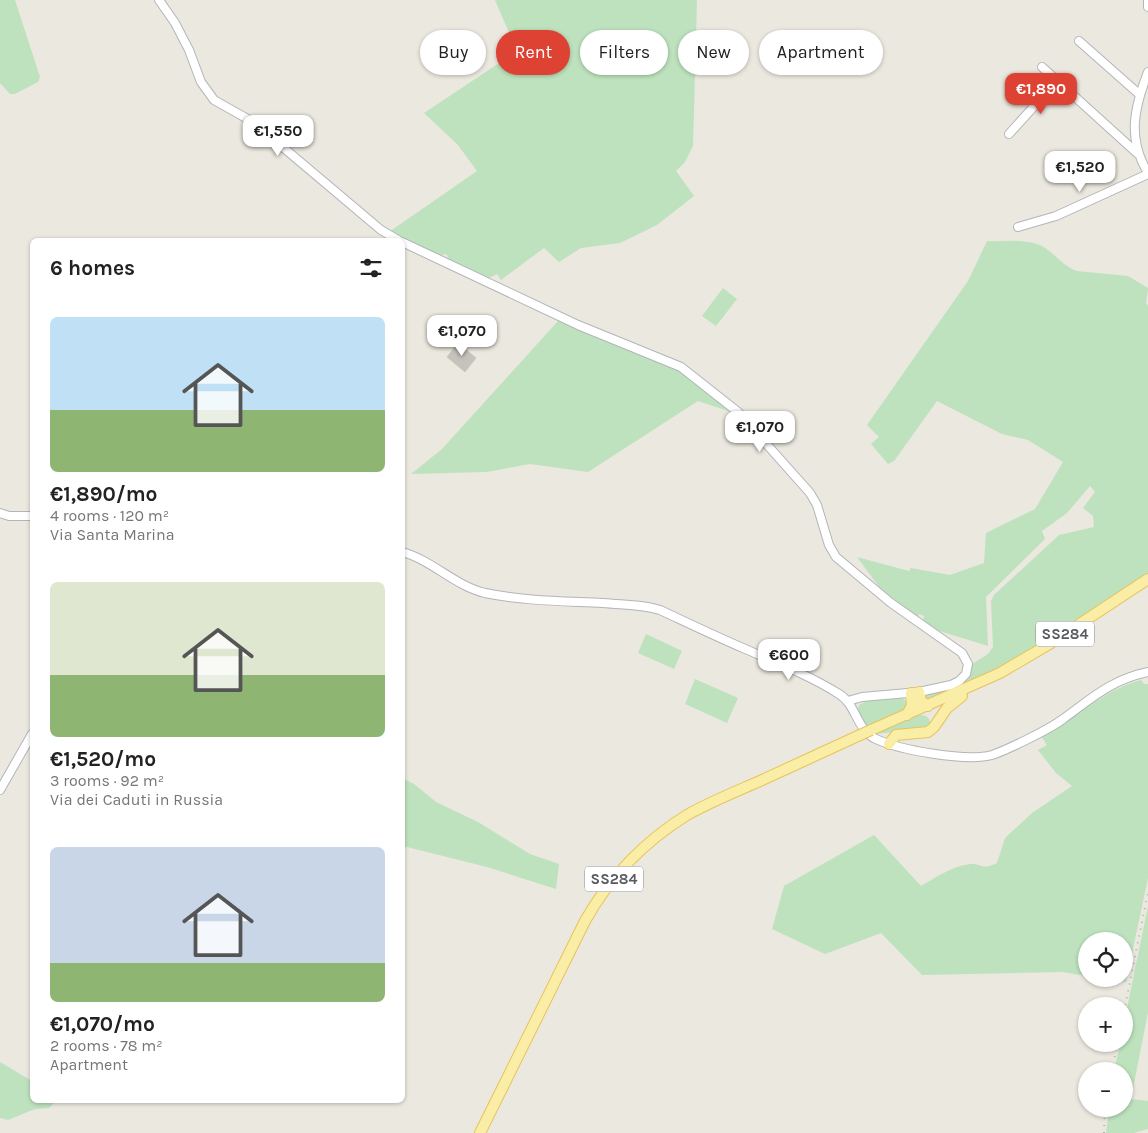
<!DOCTYPE html>
<meta charset="utf-8">
<style>
:root{--surface:#fff;--page:#f2f2f2;--text:#222;--muted:#767676;--accent:#de4232}
body{margin:0;font-family:Karla,sans-serif;background:var(--page);color:var(--text);height:100vh;display:flex;flex-direction:column;font-size:19px;white-space:nowrap}
*{box-sizing:border-box;margin:0}
p{font-size:16px;color:var(--muted)}
.icon{flex:none;width:28px;height:28px;fill:none;stroke:currentColor;stroke-width:2;stroke-linecap:round;stroke-linejoin:round}
.map{position:relative;flex:1;overflow:hidden}
.sheet{position:absolute;left:30px;top:238px;width:375px;height:865px;display:flex;flex-direction:column;background:var(--surface);border-radius:8px;box-shadow:0 1px 4px #0004}
.sheet>*{flex:none}
.guide{position:absolute;left:420px;top:30px;width:475px;height:45px;display:flex;gap:10px}
.buttons{position:absolute;left:1078px;top:932px;display:grid;gap:10px}
.buttons a{display:grid;place-items:center;width:55px;height:55px;border-radius:50%;background:var(--surface);box-shadow:0 1px 4px #0004;font-size:25px}
.price{position:absolute;translate:-50% -42px;padding:0 11px;border-radius:10px;background:#fff;color:#222;font-size:16px;line-height:32px;filter:drop-shadow(0 1px 2px #0008)}
.price::after{content:'';position:absolute;left:50%;top:30px;width:15px;height:11px;margin-left:-8px;background:inherit;clip-path:polygon(0 0,100% 0,50% 100%)}
.price.active{background:var(--accent);color:#fff}
ul{padding:0;list-style:none}
li{display:grid;align-content:center;gap:10px;height:265px;padding:0 20px}
li span{display:grid;place-items:center;height:155px;border-radius:8px;color:#555}
li>.icon{margin-inline-start:auto}
span .icon{width:90px;height:90px;fill:#fffc;stroke-width:1}
li b{font-size:21px}
h2{display:flex;justify-content:space-between;align-items:center;height:60px;padding:0 20px;font-size:21px}
.tag{padding:0 18px;border-radius:22px;background:var(--surface);box-shadow:0 1px 4px #0004;font-size:18px;line-height:45px}
.tag.active{background:var(--accent);color:#fff}
.map>svg:first-child{display:block}
.green{fill:#bde2bd}
.building{fill:#c6c3bd;stroke:#cfcabe}
.lines{fill:none;stroke-linecap:round;stroke-linejoin:round}
.minor-casing{stroke:#b2b5ba;stroke-width:10}
.major-casing{stroke:#e8c35b;stroke-width:12}
.minor{stroke:#fff;stroke-width:8}
.major{stroke:#faeda5;stroke-width:10}
.rail{stroke:#b1b2b2;stroke-width:2;stroke-dasharray:1 6;stroke-linecap:butt}
.major-bridge-casing{stroke:#e8c35b;stroke-width:12;stroke-linecap:butt}
.major-bridge{stroke:#faeda5;stroke-width:10}
.labels{text-anchor:middle;stroke-width:4;stroke-linejoin:round;paint-order:stroke}
.shield{fill:#fff;stroke:#8a8d90;stroke-width:1}
.shield-label{font-size:15px;font-weight:bold;fill:#585c60}
</style>
<div class="map">
<svg width="1148" height="1133" viewBox="0 0 1148 1133">
<rect width="100%" height="100%" fill="#ebe8df"/>
<path class="green" d="M 0,0 L 15,0 L 40,77 L 38,82 L 15,94 L 10,94 L 0,83 Z
M 495,0 L 697,0 L 693,146 L 685,162 L 676,171 L 694,196 L 657,225 L 620,243 L 581,248 L 559,262 L 544,248 L 501,280 L 497,274 L 489,278 L 447,259 L 448,256 L 445,254 L 440,256 L 389,232 L 477,171 L 458,145 L 424,113 L 517,51 Z
M 987,241 C 1005,242 1026,238 1042,246 C 1055,253 1062,266 1077,271 L 1128,276 L 1148,288 L 1146,303 L 1148,306 L 1148,573 L 1049,639 L 998,668 L 928,700 L 925,697 L 927,694 C 944,689 972,686 972,664 L 988,654 L 993,647 L 991,601 L 994,595 L 1059,535 L 1094,527 L 1093,516 L 1083,508 L 1095,492 L 1090,486 L 1067,513 L 1042,531 L 1045,539 L 986,597 L 988,646 L 933,629 L 923,622 L 924,616 L 919,614 L 918,618 L 880,588 L 857,557 L 909,571 L 911,568 L 950,575 L 984,563 L 986,533 L 1035,509 L 1063,462 L 1028,440 L 1002,434 L 937,401 L 894,461 L 888,464 L 871,444 L 879,437 L 867,425 L 968,281 Z
M 723,288 L 737,299 L 716,326 L 702,316 Z
M 559,320 L 682,372 L 734,413 L 698,401 L 588,472 L 530,464 L 487,472 L 411,474 L 442,449 Z
M 646,634 L 682,651 L 674,669 L 638,653 Z
M 695,679 L 738,698 L 727,723 L 685,704 Z
M 1141,680 L 1144,684 L 1148,684 L 1148,878 L 1126,982 L 1107,979 L 1124,979 L 1124,941 L 1086,941 L 1086,976 L 1063,972 L 922,975 L 881,933 L 825,954 L 772,929 L 784,886 L 874,835 L 921,886 C 937,877 952,866 970,864 C 983,863 980,871 997,863 L 1005,838 L 1032,813 L 1072,786 L 1056,773 L 1038,750 L 1047,745 L 1041,736 C 1076,719 1103,690 1141,680 Z
M 902,698 L 908,703 L 904,711 L 865,727 L 857,713 L 859,705 L 867,701 Z
M 918,715 C 925,715 930,716 930,724 L 925,729 L 874,734 Z
M 402,778 L 414,784 L 436,802 L 478,822 L 530,854 L 559,864 L 556,889 L 487,867 L 403,846 Z
M 1148,906 L 1148,1012 L 1131,1099 L 1148,1101 L 1148,1129 L 1134,1133 L 1106,1133 L 1109,1109 L 1124,1109 L 1124,1071 L 1114,1071 L 1120,1044 L 1124,1044 L 1124,1023 Z
M 0,1062 L 32,1081 L 32,1100 L 53,1100 L 55,1102 L 49,1108 L 35,1109 L 8,1120 L 0,1118 Z"/>
<path class="building" d="M 458,343 L 476,358 L 465,372 L 447,357 Z"/>
<g class="lines">
<g class="minor-casing">
<path id="minor" d="M 159,0 L 175,23 L 189,50 L 201,82 L 214,100 L 253,122 L 381,230 L 398,240
M 1148,1 L 1148,7
M 1079,41 L 1139,94
M 1042,67 L 1137,153
M 1148,72 C 1134,108 1127,139 1148,173
M 1009,134 L 1057,81
M 1018,227 L 1056,216 L 1148,174
M 402,242 L 578,325 L 681,367 L 738,412 L 810,493 L 817,505 L 829,545 L 836,557 L 891,603 L 962,653 L 968,664 L 966,674 L 959,681 L 951,685 L 919,692 L 862,697 L 848,701
M 0,513 L 9,516 L 32,516
M 402,552 C 432,560 455,586 485,593 C 524,601 564,601 603,603 C 622,605 642,604 660,610 C 688,623 715,636 743,648 C 775,662 809,675 839,694 C 857,705 856,730 876,739 C 900,750 966,762 992,755 C 1007,750 1050,729 1063,719 C 1092,698 1111,680 1148,672
M 0,790 L 32,734"/>
</g>
<g class="major-casing">
<path id="major" d="M 919,692 L 921,701 L 928,706
M 907,715 L 912,705 L 911,693
M 871,730 L 1000,673 L 1051,643 L 1148,579
M 889,744 L 896,735 L 928,732 L 934,727 L 947,708 L 962,696
M 480,1133 L 585,921 C 609,878 645,841 687,815 C 710,802 735,792 760,781 C 793,766 827,750 860,735"/>
</g>
<use href="#minor" class="minor"/>
<use href="#major" class="major"/>
<path class="rail" d="M 1124,1012 L 1148,892
M 1112,1071 L 1117,1044
M 1104,1133 L 1105,1109"/>
<g class="major-bridge-casing">
<path id="major-bridge" d="M 860,735 L 871,730"/>
</g>
<use href="#major-bridge" class="major-bridge"/>
</g>
<g class="labels">
<g class="shield">
<rect x="1036" y="621.5" width="58" height="25" rx="4"/>
<rect x="585" y="866.5" width="58" height="25" rx="4"/>
</g>
<g class="shield-label">
<text x="1065" y="639">SS284</text>
<text x="614" y="884">SS284</text>
</g>
</g>
</svg>
<div class="buttons">
<a><svg class="icon" aria-label="locate" viewBox="0 0 24 24"><circle cx="12" cy="12" r="6"/><path d="M12 2v4M12 18v4M2 12h4M18 12h4"/></svg></a>
<a>+</a>
<a>−</a>
</div>
<b class="price active" style="left:1041px;top:115px">€1,890</b>
<b class="price" style="left:278px;top:157px">€1,550</b>
<b class="price" style="left:1080px;top:193px">€1,520</b>
<b class="price" style="left:462px;top:357px">€1,070</b>
<b class="price" style="left:760px;top:453px">€1,070</b>
<b class="price" style="left:789px;top:681px">€600</b>
<div class="guide">
<a class="tag">Buy</a>
<a class="tag active">Rent</a>
<a class="tag">Filters</a>
<a class="tag">New</a>
<a class="tag">Apartment</a>
</div>
<section class="sheet">
<h2>6 homes<svg class="icon" aria-label="filters" viewBox="0 0 24 24"><path d="M4 7h16M4 17h16"/><circle cx="9" cy="7" r="2"/><circle cx="15" cy="17" r="2"/></svg></h2>
<ul>
<li><span style="background:linear-gradient(#bfe0f5 60%,#8fb573 0)"><svg class="icon" aria-label="home" viewBox="0 0 24 24"><path d="M3 11l9-7 9 7M6 9v11h12V9"/></svg></span><div><b>€1,890/mo</b><p>4 rooms · 120 m²</p><p>Via Santa Marina</p></div></li>
<li><span style="background:linear-gradient(#dfe7d0 60%,#8fb573 0)"><svg class="icon" aria-label="home" viewBox="0 0 24 24"><path d="M3 11l9-7 9 7M6 9v11h12V9"/></svg></span><div><b>€1,520/mo</b><p>3 rooms · 92 m²</p><p>Via dei Caduti in Russia</p></div></li>
<li><span style="background:linear-gradient(#c9d6e8 75%,#8fb573 0)"><svg class="icon" aria-label="home" viewBox="0 0 24 24"><path d="M3 11l9-7 9 7M6 9v11h12V9"/></svg></span><div><b>€1,070/mo</b><p>2 rooms · 78 m²</p><p>Apartment</p></div></li>
</ul>
</section>
</div>
